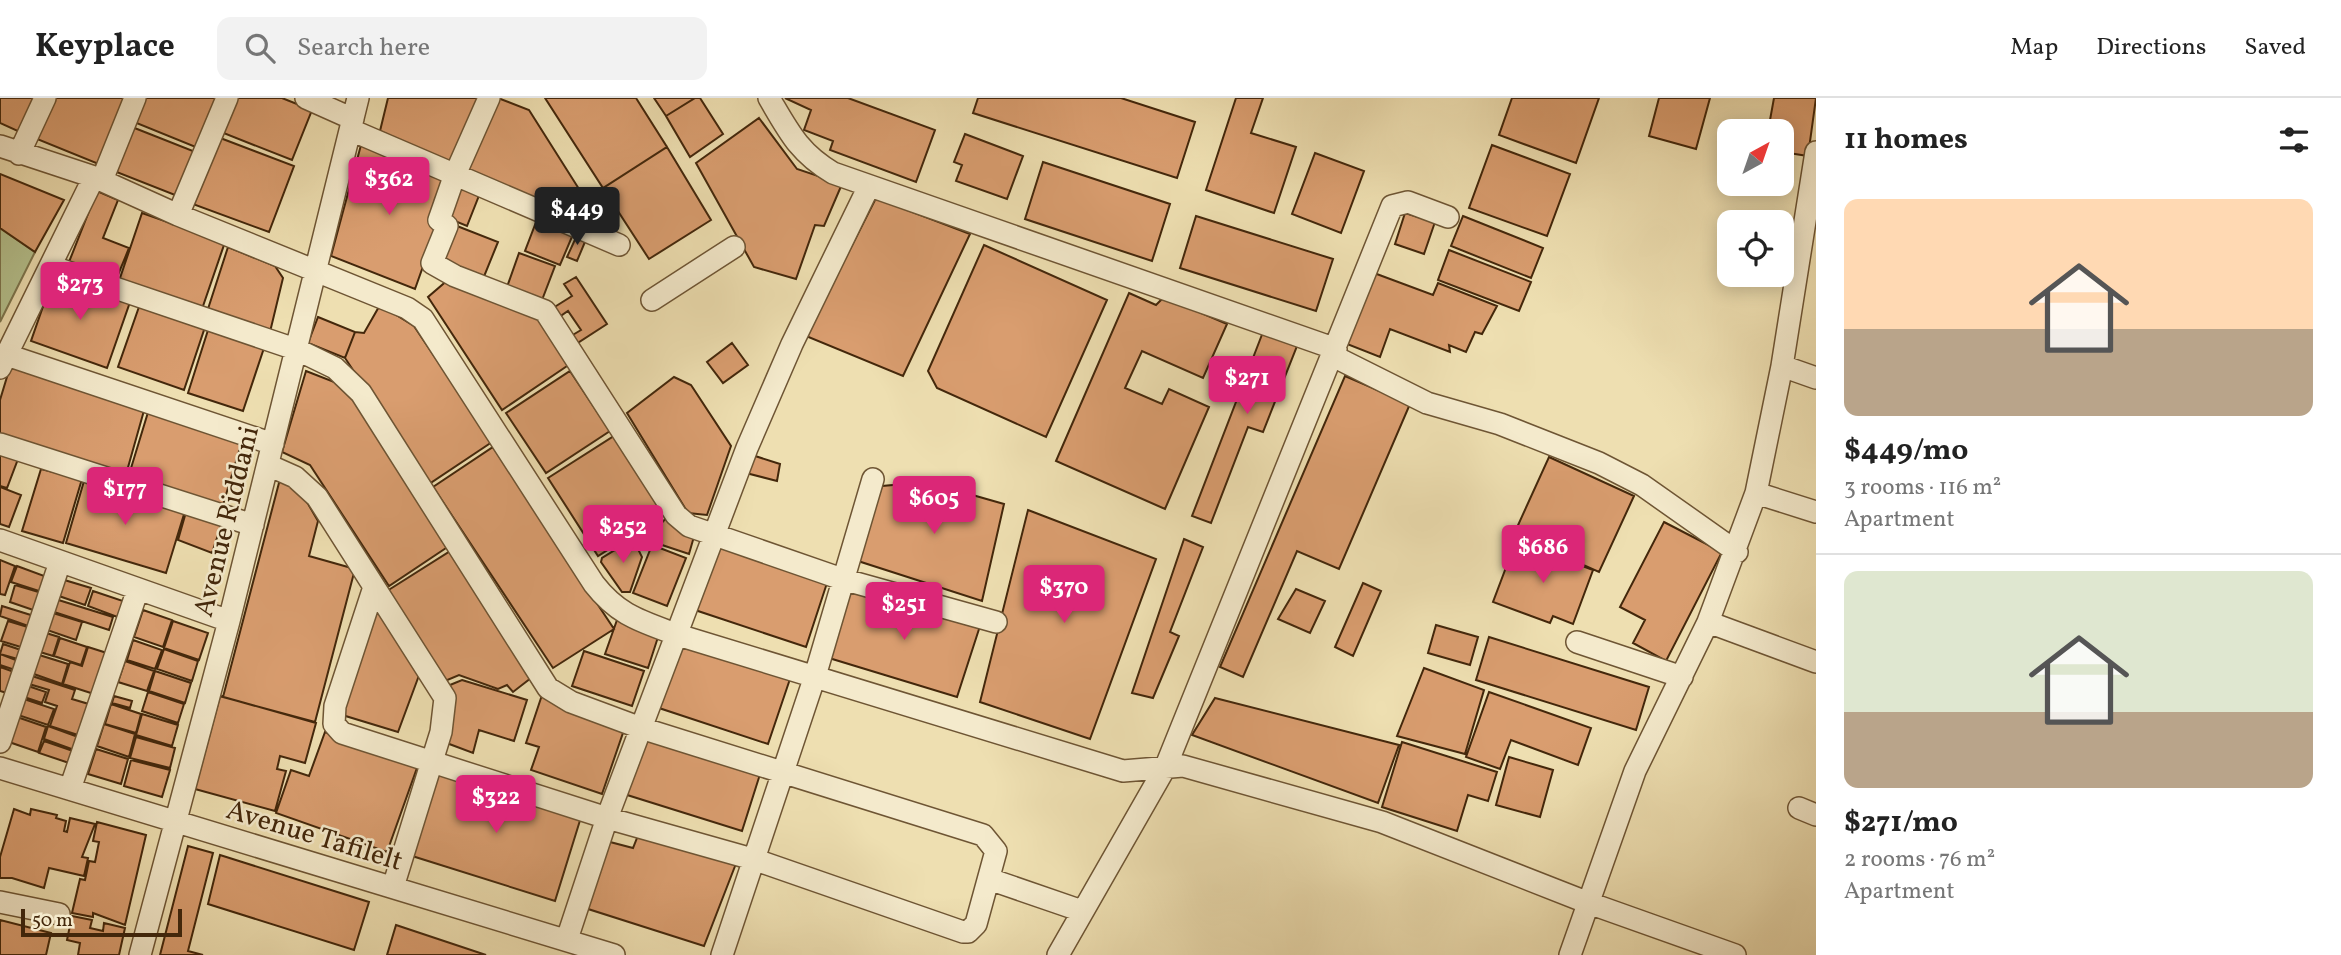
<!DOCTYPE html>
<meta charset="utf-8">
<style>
:root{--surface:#fff;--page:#f2f2f2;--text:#222;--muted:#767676;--line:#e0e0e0;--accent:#db2777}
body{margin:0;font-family:Vollkorn,serif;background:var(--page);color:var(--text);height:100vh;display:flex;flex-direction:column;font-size:26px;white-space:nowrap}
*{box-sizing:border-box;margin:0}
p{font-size:23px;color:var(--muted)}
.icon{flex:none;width:38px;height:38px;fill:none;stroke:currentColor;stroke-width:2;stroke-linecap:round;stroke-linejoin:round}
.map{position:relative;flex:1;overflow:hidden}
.drawer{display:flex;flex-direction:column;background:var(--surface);width:525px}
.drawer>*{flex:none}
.needle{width:46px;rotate:40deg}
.controls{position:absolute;left:1717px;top:21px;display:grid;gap:14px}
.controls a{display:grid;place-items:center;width:77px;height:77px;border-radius:14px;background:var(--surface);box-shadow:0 4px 18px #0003;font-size:35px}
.scale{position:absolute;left:21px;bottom:18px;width:161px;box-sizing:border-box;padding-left:7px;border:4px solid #43270b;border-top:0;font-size:19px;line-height:24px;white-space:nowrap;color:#43270b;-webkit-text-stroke:5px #f4eacc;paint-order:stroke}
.price{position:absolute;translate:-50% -60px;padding:0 16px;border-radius:7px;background:var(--accent);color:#fff;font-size:23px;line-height:46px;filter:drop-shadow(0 2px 4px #0008)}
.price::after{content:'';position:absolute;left:50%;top:42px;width:21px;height:16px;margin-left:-10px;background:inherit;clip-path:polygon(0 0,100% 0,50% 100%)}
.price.active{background:#222;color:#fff}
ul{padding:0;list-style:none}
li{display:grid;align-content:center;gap:14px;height:371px;padding:0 28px}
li+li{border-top:2px solid var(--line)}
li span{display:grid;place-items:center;height:217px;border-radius:14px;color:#555}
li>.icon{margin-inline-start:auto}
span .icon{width:126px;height:126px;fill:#fffc;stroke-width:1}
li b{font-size:30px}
h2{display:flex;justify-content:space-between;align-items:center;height:84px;padding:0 28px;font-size:30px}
header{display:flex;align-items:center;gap:42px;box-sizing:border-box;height:98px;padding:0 35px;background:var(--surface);border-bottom:2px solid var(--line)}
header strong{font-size:33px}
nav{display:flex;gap:38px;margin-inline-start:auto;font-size:24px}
.search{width:490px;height:63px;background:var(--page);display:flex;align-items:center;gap:18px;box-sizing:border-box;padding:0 24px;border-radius:14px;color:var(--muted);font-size:26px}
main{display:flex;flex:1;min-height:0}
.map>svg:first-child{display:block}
.green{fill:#b5c28e;stroke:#7c744c;stroke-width:2}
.building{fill:#d99d6f;stroke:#43270b;stroke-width:2}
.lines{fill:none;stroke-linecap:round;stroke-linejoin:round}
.minor-casing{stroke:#6e5534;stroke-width:24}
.minor{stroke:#f4eacc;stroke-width:21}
.labels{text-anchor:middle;stroke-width:5;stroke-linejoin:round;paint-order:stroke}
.street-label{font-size:28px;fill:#43270b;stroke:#f4eacc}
</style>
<header>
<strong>Keyplace</strong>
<div class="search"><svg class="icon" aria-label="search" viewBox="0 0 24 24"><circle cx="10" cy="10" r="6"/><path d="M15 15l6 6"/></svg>Search here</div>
<nav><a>Map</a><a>Directions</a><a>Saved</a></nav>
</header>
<main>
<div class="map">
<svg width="1816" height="857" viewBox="0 0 1816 857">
<rect width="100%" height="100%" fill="#eedfb1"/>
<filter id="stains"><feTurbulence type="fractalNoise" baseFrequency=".00286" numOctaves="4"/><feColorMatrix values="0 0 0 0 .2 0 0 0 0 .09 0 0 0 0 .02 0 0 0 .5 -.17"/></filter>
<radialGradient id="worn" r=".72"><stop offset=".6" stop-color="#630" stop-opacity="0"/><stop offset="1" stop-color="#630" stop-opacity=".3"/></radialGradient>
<path class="green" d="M 0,130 L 35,154 L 0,224 Z"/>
<path class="building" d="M 0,0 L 37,0 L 22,35 L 0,25 Z
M 52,0 L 128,0 L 101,67 L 37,41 Z
M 143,0 L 218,0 L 198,50 L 134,24 Z
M 235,0 L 282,0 L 312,12 L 292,62 L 221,34 Z
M 388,0 L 483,0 L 457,68 L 380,33 Z
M 498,0 L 529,12 L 579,91 L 568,113 L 465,74 Z
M 545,0 L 636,0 L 667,49 L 603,90 Z
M 654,0 L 695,0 L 666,18 Z
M 695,0 L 700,0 L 723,36 L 690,59 L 666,18 Z
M 785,0 L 848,0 L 935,32 L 916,84 L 830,52 L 833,43 L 804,32 L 811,12 Z
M 978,0 L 1121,0 L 1195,24 L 1177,80 L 973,15 Z
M 1236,0 L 1263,0 L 1251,35 L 1296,49 L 1274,115 L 1206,92 Z
M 1512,0 L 1599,0 L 1576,65 L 1499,37 Z
M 1659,0 L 1710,0 L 1696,51 L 1649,38 Z
M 1774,0 L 1816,0 L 1808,58 L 1782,54 L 1782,33 L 1768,33 Z
M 759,20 L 797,71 L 842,86 L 824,128 L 815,127 L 796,181 L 754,169 L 696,65 Z
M 132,29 L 198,55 L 180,99 L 114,73 Z
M 965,36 L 1023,58 L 1007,101 L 956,83 L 962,67 L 954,64 Z
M 215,38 L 294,68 L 269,134 L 190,105 Z
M 361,47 L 446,80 L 435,101 L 440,104 L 438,126 L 415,191 L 331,158 Z
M 1492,47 L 1570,76 L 1547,138 L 1469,110 Z
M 667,49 L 711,122 L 649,161 L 603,90 Z
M 1315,55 L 1364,73 L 1341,135 L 1292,116 Z
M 1043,64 L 1170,106 L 1152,163 L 1025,121 Z
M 0,76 L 64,102 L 35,154 L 0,130 Z
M 458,86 L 480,95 L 467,128 L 445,119 Z
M 97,93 L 118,102 L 103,140 L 129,150 L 116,182 L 69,164 Z
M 876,100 L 970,136 L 903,278 L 806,238 Z
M 142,115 L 225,144 L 202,211 L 119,183 Z
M 1405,115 L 1435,124 L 1424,156 L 1395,146 Z
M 1196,118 L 1333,161 L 1316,213 L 1180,170 Z
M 1463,118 L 1543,150 L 1531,180 L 1451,148 Z
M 538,119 L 574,134 L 560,167 L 525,153 Z
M 457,128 L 498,144 L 483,181 L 442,166 Z
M 578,135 L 587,139 L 577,163 L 567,159 Z
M 984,147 L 1107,202 L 1046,339 L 937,290 L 928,273 Z
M 228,149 L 275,168 L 283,180 L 270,234 L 207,214 Z
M 1449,152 L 1531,184 L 1519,213 L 1438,182 Z
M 519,155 L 555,168 L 542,202 L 507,189 Z
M 1374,175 L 1433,197 L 1438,185 L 1497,208 L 1482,236 L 1475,234 L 1466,254 L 1449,247 L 1450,254 L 1390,231 L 1380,259 L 1347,246 Z
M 54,177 L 130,204 L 107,270 L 31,243 Z
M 576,179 L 607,226 L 576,246 L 571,238 L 581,232 L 568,213 L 559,219 L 553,210 L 572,198 L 564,186 Z
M 449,181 L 539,217 L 570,266 L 502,312 L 428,199 Z
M 1129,195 L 1156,207 L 1164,199 L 1227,226 L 1203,280 L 1142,253 L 1125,290 L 1162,306 L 1169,291 L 1209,309 L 1165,411 L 1056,363 Z
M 140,206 L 205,229 L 184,292 L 118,269 Z
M 380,207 L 414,228 L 492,344 L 429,386 L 345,260 L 355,234 L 364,235 Z
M 318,219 L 355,234 L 345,260 L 308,245 Z
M 209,229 L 265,247 L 243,313 L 188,295 Z
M 1263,234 L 1297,248 L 1263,334 L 1248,329 L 1211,425 L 1192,418 Z
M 732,245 L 748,267 L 723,285 L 707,264 Z
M 10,269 L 145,309 L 125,380 L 0,343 L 0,302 Z
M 306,273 L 342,287 L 368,315 L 449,448 L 389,488 L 310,367 L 282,354 Z
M 570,273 L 610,333 L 546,375 L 506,315 Z
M 1345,278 L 1410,306 L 1339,471 L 1297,453 L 1243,579 L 1220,569 Z
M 674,279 L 691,287 L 731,348 L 707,417 L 688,415 L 627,315 Z
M 149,311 L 243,340 L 222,410 L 128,380 Z
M 614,338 L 664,416 L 598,458 L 548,380 Z
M 493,349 L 614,531 L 553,570 L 433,389 Z
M 0,353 L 18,361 L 7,390 L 0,388 Z
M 752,357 L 780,366 L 777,383 L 746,375 Z
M 1549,359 L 1634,398 L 1599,474 L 1514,436 Z
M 41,371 L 82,381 L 63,445 L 22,433 Z
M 280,381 L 296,385 L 318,423 L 309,458 L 355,471 L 315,624 L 223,599 Z
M 84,383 L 185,413 L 166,475 L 66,445 Z
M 927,384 L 1004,406 L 982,503 L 858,463 L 882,388 Z
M 0,389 L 21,397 L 9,429 L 0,426 Z
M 1028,412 L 1156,461 L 1090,641 L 980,604 Z
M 186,414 L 222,425 L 212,455 L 178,442 Z
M 668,418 L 695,435 L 689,456 L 653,444 L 657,430 Z
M 1664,424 L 1722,454 L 1666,563 L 1633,545 L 1645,522 L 1620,509 Z
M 633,441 L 642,459 L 630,494 L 622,494 L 601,464 L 602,460 Z
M 1184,441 L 1203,449 L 1170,534 L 1179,538 L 1153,600 L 1132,595 Z
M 1516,443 L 1593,472 L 1573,526 L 1553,518 L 1550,525 L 1493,504 Z
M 717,445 L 828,482 L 806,549 L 695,512 Z
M 652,447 L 686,460 L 667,508 L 633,495 Z
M 452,452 L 531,580 L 513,594 L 507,587 L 498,591 L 459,577 L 445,583 L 387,493 Z
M 0,462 L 15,468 L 5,497 L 0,496 Z
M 17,468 L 47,479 L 42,494 L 11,484 Z
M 61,481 L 91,490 L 85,507 L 56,497 Z
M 1363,485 L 1381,493 L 1353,558 L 1335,549 Z
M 15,487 L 42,495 L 36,513 L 10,504 Z
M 848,491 L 980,528 L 957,599 L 829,560 Z
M 1296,491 L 1325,503 L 1310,535 L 1278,521 Z
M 93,493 L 126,504 L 120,520 L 88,508 Z
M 52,500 L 113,519 L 109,532 L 48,512 Z
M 378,507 L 421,572 L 398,634 L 339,616 Z
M 2,508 L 34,518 L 31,529 L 0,518 Z
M 143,512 L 172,522 L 163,549 L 134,539 Z
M 53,515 L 82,524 L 76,542 L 47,532 Z
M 617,522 L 659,536 L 648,570 L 605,556 Z
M 8,523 L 31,530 L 24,550 L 1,543 Z
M 173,523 L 208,535 L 199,562 L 164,550 Z
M 1436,527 L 1478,539 L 1470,567 L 1428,555 Z
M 46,535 L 59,539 L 53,558 L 40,554 Z
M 1489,539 L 1649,589 L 1636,632 L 1476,582 Z
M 60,540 L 87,549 L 81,567 L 54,558 Z
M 679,541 L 791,578 L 768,646 L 656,609 Z
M 133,542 L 162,552 L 155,571 L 127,562 Z
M 3,546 L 24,553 L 21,562 L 0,556 Z
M 88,549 L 110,556 L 97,597 L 63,586 L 70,564 L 82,568 Z
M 164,551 L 198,563 L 192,583 L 157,571 Z
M 584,553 L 644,573 L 632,608 L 572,588 Z
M 0,556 L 21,564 L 18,573 L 0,567 Z
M 36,556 L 68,566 L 62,586 L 31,575 Z
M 125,563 L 154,573 L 147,593 L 118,584 Z
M 0,569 L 17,575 L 10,596 L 0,593 Z
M 1424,570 L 1484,592 L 1465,656 L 1397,638 Z
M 155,573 L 191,585 L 185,605 L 149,593 Z
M 32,578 L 75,592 L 72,601 L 92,607 L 81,638 L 50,628 L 57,608 L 45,604 L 49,592 L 29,586 Z
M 462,582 L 527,602 L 514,643 L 479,632 L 473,655 L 444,644 L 452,607 L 450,587 Z
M 25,587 L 46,594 L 42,605 L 21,598 Z
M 148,594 L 184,606 L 178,625 L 142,613 Z
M 543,594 L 625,629 L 602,696 L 531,672 L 539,649 L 526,645 Z
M 1489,594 L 1591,630 L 1578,667 L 1511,642 L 1500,671 L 1466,659 Z
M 114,598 L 132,603 L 130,610 L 112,605 Z
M 220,598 L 316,625 L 305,665 L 280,658 L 277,671 L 286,673 L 275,713 L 195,691 Z
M 1215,600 L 1399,647 L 1378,705 L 1192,637 Z
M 24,601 L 54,611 L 48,627 L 18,617 Z
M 111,606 L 141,616 L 136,635 L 105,626 Z
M 142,616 L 178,627 L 172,648 L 136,637 Z
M 17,619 L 46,629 L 38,654 L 9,644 Z
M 104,626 L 135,636 L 129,659 L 97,648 Z
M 48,628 L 81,640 L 77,653 L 44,641 Z
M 643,633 L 762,670 L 742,733 L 624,696 Z
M 325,634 L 418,667 L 387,754 L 276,715 L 291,672 L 309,678 Z
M 136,639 L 175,650 L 170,670 L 130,660 Z
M 44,643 L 76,654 L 72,666 L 39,655 Z
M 1402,644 L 1497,674 L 1488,703 L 1468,697 L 1457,733 L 1382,709 Z
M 96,651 L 128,661 L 121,686 L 88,676 Z
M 1509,659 L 1553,672 L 1540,719 L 1496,707 Z
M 131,662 L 170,672 L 162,699 L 124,688 Z
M 436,670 L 582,716 L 555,803 L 409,757 Z
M 14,711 L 30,717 L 31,711 L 57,717 L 56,720 L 66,723 L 64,733 L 67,734 L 70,720 L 95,726 L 82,759 L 88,760 L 84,778 L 49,770 L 44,790 L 12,780 L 0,780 L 0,759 Z
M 97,724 L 146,737 L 125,827 L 93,815 L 93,819 L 72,815 L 80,781 L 85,782 L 89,763 L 95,764 L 99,744 L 93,743 Z
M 639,735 L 737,763 L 704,848 L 585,810 L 610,744 L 633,750 Z
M 188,748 L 213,755 L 188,853 L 203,857 L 160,857 Z
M 220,757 L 369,804 L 354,852 L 208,806 Z
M 72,818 L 92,822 L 90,830 L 103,833 L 104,825 L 125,830 L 119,857 L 78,857 L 80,845 L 67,842 Z
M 0,822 L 51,835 L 46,857 L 0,857 Z
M 396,827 L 486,857 L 387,857 Z"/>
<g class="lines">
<g class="minor-casing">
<path id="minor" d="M 306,0 L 353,21
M 489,0 L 454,79 L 439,122 L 447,128 L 432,165 L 455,178 L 545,213 L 676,417 L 689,428 L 842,481 L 996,524
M 769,0 C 789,34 799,55 833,75 L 1336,251
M 351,32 L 619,147
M 0,48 L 94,79 L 178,117 L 407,210 L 423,221 L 594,486 C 619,518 641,523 678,537 L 1123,673 L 1183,668 L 1382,724 L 1586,804 L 1735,857
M 19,56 L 45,0
M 102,82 L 135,0
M 178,117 L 227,0
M 53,169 L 298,252 L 335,270 L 361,295 L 548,590 L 571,604 L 641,630 L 983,737 L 996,753 L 976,826 L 968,834 L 963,834 L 756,762 L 607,720 L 342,635 L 334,626 L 335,608 L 374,489
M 652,202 L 734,149
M 7,257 L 273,346
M 1333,258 L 1427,305 L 1500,326 L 1599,365 L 1642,387 L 1737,454
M 1782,268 L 1816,280
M 0,270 L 94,79
M 0,346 L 253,427
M 268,367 L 295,379 L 317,399 L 445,600 L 441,634 L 393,789
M 1756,395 L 1816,414
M 0,442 L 229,523
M 1708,524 L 1816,564
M 1577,544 L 1682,579
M 0,644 L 60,464
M 0,670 L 614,857
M 70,691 L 138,491
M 1799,710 L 1816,717
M 989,781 L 1082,813
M 0,804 L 59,816
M 567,841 L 607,720 L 747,350 L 792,246 L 869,88
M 140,857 L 229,523 L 358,0
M 722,857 L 815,578 L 873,381
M 1058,857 L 1166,668 L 1392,108 L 1408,104 L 1448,119
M 1570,857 L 1635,673 L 1708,524 L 1756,395 L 1782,268 L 1816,54"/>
</g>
<use href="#minor" class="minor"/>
</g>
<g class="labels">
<g class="street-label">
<text transform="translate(225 423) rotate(-76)" y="10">Avenue Riddani</text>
<text transform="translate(315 736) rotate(17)" y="10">Avenue Tafilelt</text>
</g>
</g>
<rect width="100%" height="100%" filter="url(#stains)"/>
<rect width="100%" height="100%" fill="url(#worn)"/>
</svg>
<div class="controls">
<a><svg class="needle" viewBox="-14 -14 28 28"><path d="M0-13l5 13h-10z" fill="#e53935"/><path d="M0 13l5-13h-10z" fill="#767676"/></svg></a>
<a><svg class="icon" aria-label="locate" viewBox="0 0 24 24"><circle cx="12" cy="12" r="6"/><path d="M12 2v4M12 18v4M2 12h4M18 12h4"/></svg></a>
</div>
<div class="scale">50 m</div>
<b class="price" style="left:389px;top:119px">$362</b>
<b class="price active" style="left:577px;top:149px">$449</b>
<b class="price" style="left:80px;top:224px">$273</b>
<b class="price" style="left:1247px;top:318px">$271</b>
<b class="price" style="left:125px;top:429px">$177</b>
<b class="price" style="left:934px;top:438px">$605</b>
<b class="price" style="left:623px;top:467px">$252</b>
<b class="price" style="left:1543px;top:487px">$686</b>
<b class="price" style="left:1064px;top:527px">$370</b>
<b class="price" style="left:904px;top:544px">$251</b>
<b class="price" style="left:496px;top:737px">$322</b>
</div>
<section class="drawer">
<h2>11 homes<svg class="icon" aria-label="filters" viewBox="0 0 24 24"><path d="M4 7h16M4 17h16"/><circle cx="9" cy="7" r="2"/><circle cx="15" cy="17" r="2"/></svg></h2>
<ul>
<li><span style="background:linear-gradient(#ffd9b3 60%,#b9a48a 0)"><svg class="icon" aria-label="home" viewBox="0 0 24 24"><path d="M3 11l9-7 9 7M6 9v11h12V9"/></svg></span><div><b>$449/mo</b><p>3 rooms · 116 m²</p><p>Apartment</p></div></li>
<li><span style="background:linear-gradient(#dfe7d0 65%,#b9a48a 0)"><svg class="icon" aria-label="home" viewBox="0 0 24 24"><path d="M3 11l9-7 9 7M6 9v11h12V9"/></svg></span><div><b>$271/mo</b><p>2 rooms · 76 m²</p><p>Apartment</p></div></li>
</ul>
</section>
</main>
